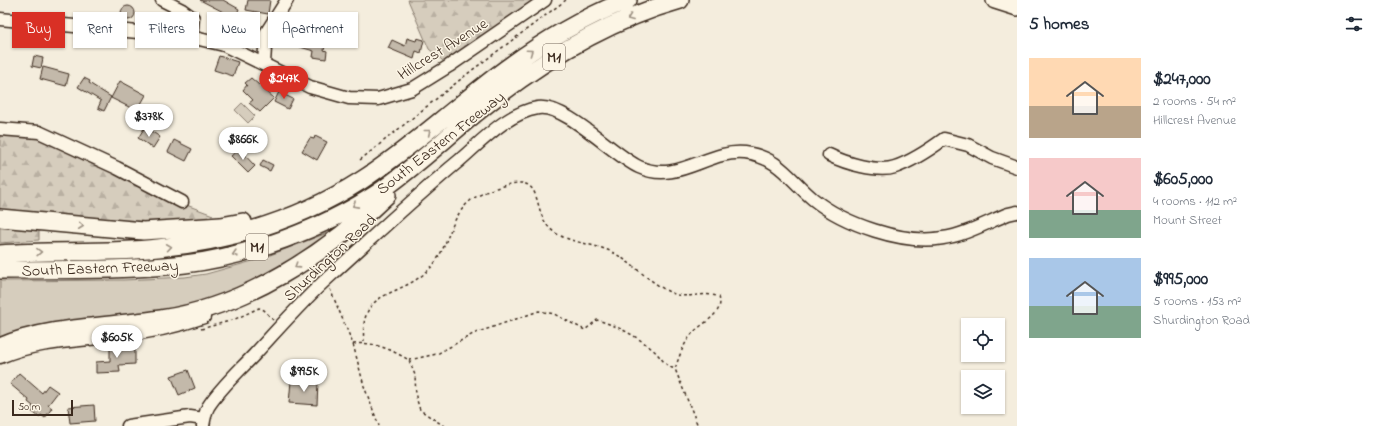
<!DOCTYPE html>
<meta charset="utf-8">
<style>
:root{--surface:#fff;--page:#f6f6f7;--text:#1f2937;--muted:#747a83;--accent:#d93025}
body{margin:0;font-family:"Indie Flower",sans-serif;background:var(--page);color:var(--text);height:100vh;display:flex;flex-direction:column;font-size:15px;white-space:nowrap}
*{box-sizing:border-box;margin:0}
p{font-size:13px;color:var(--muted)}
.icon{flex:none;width:22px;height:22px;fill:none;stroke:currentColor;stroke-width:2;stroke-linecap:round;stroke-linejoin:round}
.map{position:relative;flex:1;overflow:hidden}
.side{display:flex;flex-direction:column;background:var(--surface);width:360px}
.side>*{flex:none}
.banner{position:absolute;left:12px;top:12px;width:380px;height:36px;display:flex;gap:8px}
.buttons{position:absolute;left:961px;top:318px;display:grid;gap:8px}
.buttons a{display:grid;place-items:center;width:44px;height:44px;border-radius:0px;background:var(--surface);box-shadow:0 1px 3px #0004;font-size:20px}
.scale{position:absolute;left:12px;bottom:10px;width:61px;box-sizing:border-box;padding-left:4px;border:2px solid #3b2a1e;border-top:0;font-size:11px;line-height:14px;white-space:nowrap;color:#3b2a1e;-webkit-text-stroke:3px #fcf5e5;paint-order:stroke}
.price{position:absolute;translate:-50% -34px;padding:0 9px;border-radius:14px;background:#fff;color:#222;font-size:13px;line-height:26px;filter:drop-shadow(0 1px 2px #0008)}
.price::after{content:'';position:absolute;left:50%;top:24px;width:12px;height:9px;margin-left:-6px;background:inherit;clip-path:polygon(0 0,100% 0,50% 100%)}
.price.current{background:var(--accent);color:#fff}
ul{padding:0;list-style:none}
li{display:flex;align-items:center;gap:12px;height:100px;padding:0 12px}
li span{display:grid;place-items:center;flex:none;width:112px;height:80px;border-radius:0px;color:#555}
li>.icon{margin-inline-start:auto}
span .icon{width:48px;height:48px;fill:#fffc;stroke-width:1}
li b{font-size:17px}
h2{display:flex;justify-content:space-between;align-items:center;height:48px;padding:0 12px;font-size:17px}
.pill{padding:0 14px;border-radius:0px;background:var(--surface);box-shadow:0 1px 3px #0004;font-size:14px;line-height:36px}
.pill.current{background:var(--accent);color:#fff}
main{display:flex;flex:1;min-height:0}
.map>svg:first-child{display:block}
.grass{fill:#d6cdbd;stroke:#887c6e}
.forest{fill:url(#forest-firs);stroke:#887c6e}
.building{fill:#c3b9aa;stroke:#3b2a1e}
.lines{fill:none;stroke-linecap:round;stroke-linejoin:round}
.minor-casing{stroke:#3b2a1e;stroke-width:15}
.highway-casing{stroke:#3b2a1e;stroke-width:20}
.path{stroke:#3b2a1e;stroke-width:1.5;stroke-dasharray:3 3;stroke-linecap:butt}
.minor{stroke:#fcf5e5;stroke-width:12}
.highway{stroke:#fcf5e5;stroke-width:17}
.oneway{stroke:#9c9082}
.labels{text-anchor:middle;stroke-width:3;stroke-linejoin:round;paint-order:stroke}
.shield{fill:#fcf5e5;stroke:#75675a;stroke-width:1}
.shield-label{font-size:15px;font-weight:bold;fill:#3b2a1e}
.street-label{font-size:16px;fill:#3b2a1e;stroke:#fcf5e5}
</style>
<main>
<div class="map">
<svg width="1017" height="426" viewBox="0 0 1017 426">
<defs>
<pattern id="forest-firs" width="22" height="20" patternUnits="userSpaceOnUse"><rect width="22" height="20" fill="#d6cdbd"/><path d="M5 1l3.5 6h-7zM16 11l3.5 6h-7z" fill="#b9b0a2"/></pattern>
</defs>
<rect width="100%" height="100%" fill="#f4eddd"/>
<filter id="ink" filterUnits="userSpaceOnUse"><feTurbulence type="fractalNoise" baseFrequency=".025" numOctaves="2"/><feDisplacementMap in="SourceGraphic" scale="8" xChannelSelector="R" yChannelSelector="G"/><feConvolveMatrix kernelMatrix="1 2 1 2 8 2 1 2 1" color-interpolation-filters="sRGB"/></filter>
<g filter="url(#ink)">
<path class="grass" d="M 242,103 L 255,116 L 248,123 L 235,110 Z
M 340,228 L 279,272 L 200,304 L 0,340 L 0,281 L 124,280 L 185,277 L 206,274 L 260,259 Z"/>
<path class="forest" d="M 408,0 L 545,0 L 449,66 L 429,49 Z
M 0,134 L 38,138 L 181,203 L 213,215 L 205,219 L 153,226 L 0,212 Z
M 0,222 L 39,226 L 39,240 L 0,243 Z"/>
<path class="building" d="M 200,0 L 223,0 L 239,9 L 235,18 Z
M 248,0 L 270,0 L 268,14 L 246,10 Z
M121 13a7 7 0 1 1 14 0a7 7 0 1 1-14 0Z
M 303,31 L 320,35 L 320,41 L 326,42 L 324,50 L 327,51 L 326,59 L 313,57 L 314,51 L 300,47 Z
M 407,38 L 416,41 L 417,38 L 424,40 L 421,53 L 416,51 L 414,59 L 388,48 L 392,40 L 405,46 Z
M 34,56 L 43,58 L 41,68 L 32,66 Z
M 219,56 L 238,62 L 233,76 L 214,70 Z
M 43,67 L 69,74 L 66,86 L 40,79 Z
M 84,78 L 90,81 L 89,83 L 111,97 L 104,111 L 98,108 L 101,101 L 78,87 Z
M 251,78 L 274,98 L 260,112 L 249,103 L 253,100 L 243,90 L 247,85 L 245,83 Z
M 120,81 L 146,95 L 137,111 L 111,98 Z
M 279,92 L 293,99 L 288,109 L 274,102 Z
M 145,127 L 160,137 L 153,148 L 138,138 Z
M 315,136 L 327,142 L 317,160 L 302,151 L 310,138 L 314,139 Z
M 174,140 L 192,149 L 186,161 L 168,152 Z
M 239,149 L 255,166 L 248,173 L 231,156 Z
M 263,160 L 273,165 L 270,171 L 260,166 Z
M 135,345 L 135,364 L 119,365 L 120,372 L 96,373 L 96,362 L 110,361 L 110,346 Z
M 188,370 L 195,388 L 179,395 L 171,376 Z
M 19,373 L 42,393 L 48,385 L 58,392 L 48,405 L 52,408 L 45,418 L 41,415 L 39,417 L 30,410 L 33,406 L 28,402 L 29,400 L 10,384 Z
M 291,381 L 318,383 L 317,405 L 289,403 Z
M 94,405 L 95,421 L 70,423 L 68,407 Z"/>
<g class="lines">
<g class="minor-casing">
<path id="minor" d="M 162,0 L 182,10 L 193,18 L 191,37
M 0,19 L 191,37 L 224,45 L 310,87 L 349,98 L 378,99 L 412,89 L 449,66 L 545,0
M 264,63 L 266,33 L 287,0
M 0,129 L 39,132 L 117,168 L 182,202
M 829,155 C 845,163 878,173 895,167 C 913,161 929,150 944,139 L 968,145 L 992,158 L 1017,167
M 0,357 C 38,341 77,341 117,336 C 147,333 176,327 204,317
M 128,426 L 190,417 L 204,419
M 203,426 C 204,420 205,413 208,407 C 220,388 239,371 254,355 C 279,328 303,300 330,276 C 373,237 415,197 460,160 C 482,141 507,113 538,108 C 566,104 613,155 639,167 C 678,185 708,149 745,153 C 779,157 790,180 813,199 C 844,224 903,245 943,238 C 965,235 988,222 1008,214 L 1017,212"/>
</g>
<g class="highway-casing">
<path id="highway" d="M 995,0 L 1017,7
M 0,218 L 143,231 L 221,226 L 243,222
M 0,254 C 52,250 105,254 158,248 C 230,241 301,219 362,180 C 399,156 431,128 465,101 C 514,60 568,23 628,0
M 0,270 C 62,269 124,271 185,264 C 247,257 324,228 376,194 C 412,170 443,140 476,113 C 536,64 605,21 680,0
M 0,347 C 48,326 110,327 161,319 C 245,307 327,253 387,195"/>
</g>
<path class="path" d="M 360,160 L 471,71 L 566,0
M 330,289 L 353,344 L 364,386 L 379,426
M 201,329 L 233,320 L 259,308 L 264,310 L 273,320
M 364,342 C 359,290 393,299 424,274 C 450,253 446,221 470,201 C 479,193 515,179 526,184 C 543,191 533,222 559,235 C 576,244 597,244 614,253 C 634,264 655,288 677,295 C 691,298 705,291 719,297 C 725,315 700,323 691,335 C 683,345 679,357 675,369 L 698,426
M 353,344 C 373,341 392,350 409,360 L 415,375 L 416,397 L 420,410 L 444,426
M 409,360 L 437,354 L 473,334 L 539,311 L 554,314 L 585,330 L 597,320 C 618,326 635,335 652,349 C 661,356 663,365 675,369"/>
<use href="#minor" class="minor"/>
<use href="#highway" class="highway"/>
</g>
<defs><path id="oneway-chevron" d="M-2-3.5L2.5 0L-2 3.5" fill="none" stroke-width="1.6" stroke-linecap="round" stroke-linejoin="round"/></defs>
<g class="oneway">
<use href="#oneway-chevron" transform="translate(630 18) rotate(159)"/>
<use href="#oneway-chevron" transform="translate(530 52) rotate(-35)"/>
<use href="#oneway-chevron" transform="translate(428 132) rotate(-38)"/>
<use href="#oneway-chevron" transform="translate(355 205) rotate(152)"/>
<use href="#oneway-chevron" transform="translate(81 226) rotate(6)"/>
<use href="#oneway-chevron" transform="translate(169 247) rotate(-8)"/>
<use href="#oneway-chevron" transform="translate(39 252) rotate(-2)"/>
<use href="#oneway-chevron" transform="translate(235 254) rotate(164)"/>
<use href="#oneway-chevron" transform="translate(297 266) rotate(147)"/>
</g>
</g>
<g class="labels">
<g class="shield">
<rect x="543" y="44" width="22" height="26" rx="3"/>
<rect x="246" y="234" width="22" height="26" rx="3"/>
</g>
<g class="shield-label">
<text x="554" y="62">M1</text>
<text x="257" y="252">M1</text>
</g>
<g class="street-label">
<text transform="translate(442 48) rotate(-32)" y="6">Hillcrest Avenue</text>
<text transform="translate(440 142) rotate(-38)" y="6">South Eastern Freeway</text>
<text transform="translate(329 257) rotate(-43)" y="6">Shurdington Road</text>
<text transform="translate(100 267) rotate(-2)" y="6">South Eastern Freeway</text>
</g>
</g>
</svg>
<div class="buttons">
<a><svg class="icon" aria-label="locate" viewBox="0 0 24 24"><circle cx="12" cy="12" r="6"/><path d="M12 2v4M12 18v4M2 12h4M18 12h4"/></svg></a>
<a><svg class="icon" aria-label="layers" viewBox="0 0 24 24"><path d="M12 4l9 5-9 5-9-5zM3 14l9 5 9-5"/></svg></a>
</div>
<div class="scale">50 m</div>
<b class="price current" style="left:284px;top:100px">$247K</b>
<b class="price" style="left:149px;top:138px">$378K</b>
<b class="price" style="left:243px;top:161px">$866K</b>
<b class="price" style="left:117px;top:359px">$605K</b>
<b class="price" style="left:304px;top:393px">$995K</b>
<div class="banner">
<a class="pill current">Buy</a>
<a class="pill">Rent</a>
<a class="pill">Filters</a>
<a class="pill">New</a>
<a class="pill">Apartment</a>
</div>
</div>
<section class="side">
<h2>5 homes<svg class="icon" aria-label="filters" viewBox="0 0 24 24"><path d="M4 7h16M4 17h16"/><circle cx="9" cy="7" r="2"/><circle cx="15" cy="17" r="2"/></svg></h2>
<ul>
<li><span style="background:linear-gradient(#ffd9b3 60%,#b9a48a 0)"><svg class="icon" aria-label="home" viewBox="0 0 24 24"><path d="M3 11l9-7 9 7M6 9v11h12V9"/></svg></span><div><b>$247,000</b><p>2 rooms · 54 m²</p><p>Hillcrest Avenue</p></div></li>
<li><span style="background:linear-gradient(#f6c9c9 65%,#7fa58c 0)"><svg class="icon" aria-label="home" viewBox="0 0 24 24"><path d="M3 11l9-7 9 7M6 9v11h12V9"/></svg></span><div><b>$605,000</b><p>4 rooms · 112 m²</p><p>Mount Street</p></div></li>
<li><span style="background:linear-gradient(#a9c7e8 60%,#7fa58c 0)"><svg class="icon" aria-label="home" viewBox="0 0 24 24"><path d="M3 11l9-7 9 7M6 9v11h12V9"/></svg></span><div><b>$995,000</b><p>5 rooms · 153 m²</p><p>Shurdington Road</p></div></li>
</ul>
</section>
</main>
